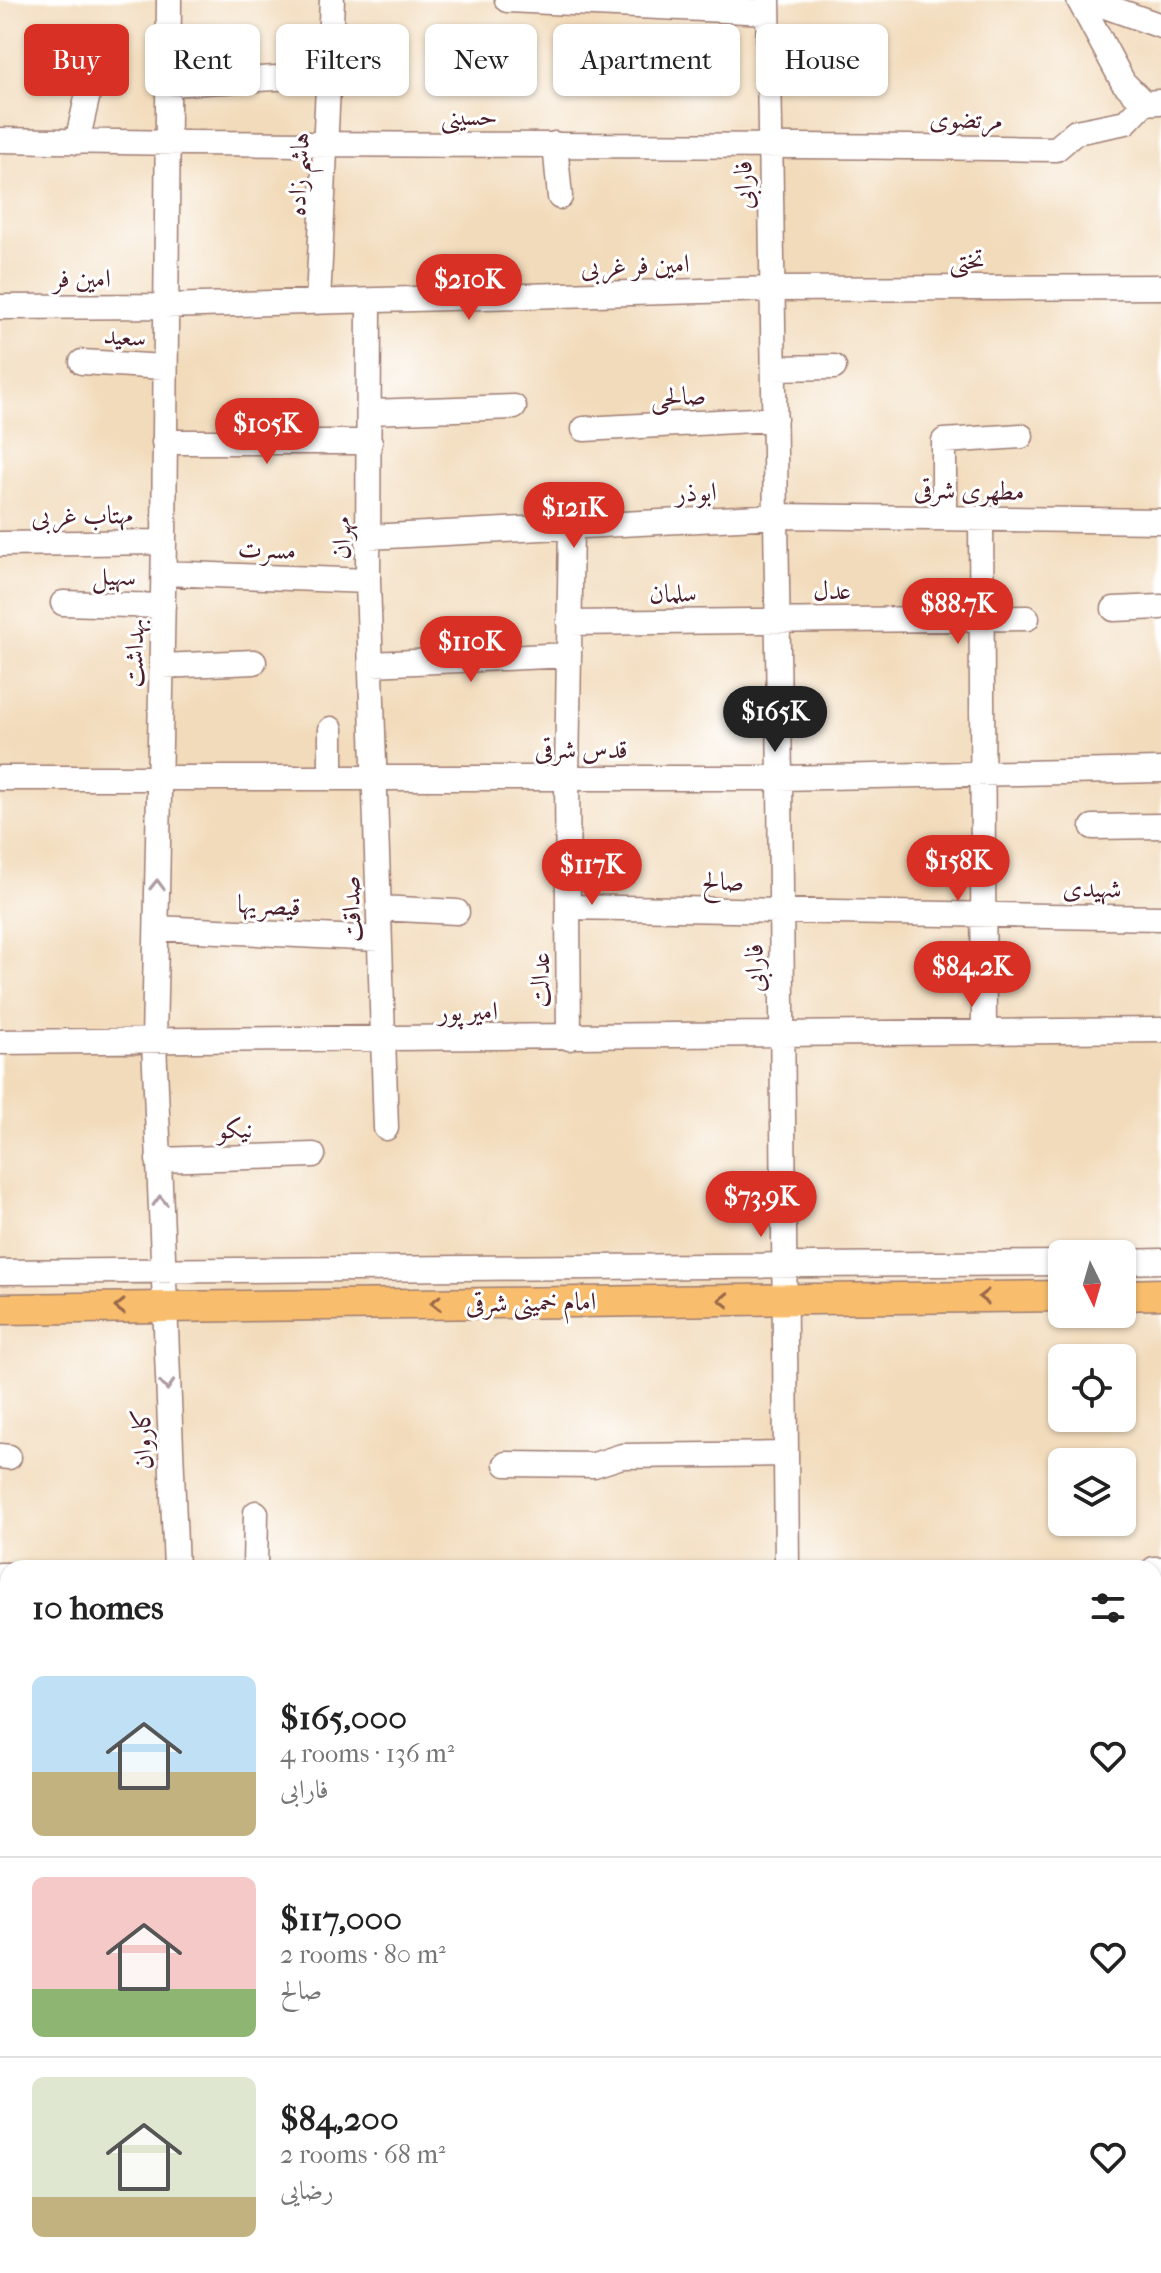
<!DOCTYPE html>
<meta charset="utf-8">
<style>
:root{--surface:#fff;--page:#f6f6f6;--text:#222;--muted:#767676;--line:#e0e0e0;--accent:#d93025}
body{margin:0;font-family:"IM FELL French Canon",Amiri,serif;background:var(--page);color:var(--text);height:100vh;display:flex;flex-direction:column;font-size:30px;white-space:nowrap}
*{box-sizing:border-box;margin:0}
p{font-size:26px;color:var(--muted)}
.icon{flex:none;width:44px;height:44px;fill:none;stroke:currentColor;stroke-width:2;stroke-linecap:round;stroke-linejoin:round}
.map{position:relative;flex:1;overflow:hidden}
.drawer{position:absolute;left:0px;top:1560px;width:1162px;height:714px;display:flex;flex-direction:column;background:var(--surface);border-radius:24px 24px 0 0;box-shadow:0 2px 6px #0004}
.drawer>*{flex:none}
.banner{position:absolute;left:24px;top:24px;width:1114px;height:72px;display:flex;gap:16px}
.needle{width:52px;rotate:175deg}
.buttons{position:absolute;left:1048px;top:1240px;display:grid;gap:16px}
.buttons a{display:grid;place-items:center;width:88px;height:88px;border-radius:12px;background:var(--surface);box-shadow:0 2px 6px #0004;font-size:40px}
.price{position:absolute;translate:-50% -68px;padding:0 18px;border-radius:28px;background:var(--accent);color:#fff;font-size:26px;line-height:52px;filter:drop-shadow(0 2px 4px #0008)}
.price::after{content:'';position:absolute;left:50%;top:48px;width:24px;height:18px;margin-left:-12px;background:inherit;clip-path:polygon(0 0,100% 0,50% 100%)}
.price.on{background:#222;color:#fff}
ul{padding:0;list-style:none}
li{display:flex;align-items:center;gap:24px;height:200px;padding:0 32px}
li+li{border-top:2px solid var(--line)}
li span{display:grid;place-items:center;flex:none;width:224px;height:160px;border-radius:12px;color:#555}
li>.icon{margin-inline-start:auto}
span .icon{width:96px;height:96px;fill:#fffc;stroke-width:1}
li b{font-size:34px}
h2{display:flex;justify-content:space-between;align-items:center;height:96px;padding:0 32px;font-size:34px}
.tag{padding:0 28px;border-radius:12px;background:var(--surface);box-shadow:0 2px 6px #0004;font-size:28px;line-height:72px}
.tag.on{background:var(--accent);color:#fff}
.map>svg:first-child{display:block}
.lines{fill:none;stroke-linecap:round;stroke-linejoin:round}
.minor-casing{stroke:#9e7d73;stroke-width:27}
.major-casing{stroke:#9e7d73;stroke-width:33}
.minor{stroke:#fff;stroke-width:24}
.major{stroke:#f9be6d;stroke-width:30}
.oneway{stroke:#ae9aa0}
.oneway2{stroke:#996749}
.labels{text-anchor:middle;stroke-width:6;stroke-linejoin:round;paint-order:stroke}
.street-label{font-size:26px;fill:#4a1f2b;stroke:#fff}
</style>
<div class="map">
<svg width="1161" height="2273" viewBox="0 0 1161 2273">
<rect width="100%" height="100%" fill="#fff"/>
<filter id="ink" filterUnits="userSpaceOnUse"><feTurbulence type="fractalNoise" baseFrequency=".0125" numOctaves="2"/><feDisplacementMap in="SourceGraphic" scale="16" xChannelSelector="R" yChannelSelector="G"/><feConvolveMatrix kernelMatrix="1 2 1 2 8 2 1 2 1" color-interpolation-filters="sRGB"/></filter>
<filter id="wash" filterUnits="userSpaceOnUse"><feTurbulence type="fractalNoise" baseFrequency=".006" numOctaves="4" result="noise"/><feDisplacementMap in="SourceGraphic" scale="32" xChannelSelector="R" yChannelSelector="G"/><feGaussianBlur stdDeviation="1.8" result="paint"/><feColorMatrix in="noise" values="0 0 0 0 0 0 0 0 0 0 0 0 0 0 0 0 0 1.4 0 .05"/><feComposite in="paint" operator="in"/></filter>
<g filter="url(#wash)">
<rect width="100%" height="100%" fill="#f2dbbb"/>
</g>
<g filter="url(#ink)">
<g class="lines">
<g class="minor-casing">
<path id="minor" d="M 169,0 L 164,542 L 154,1042 L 176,1568
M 507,0 L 768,12
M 768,0 L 780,778 L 787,1568
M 1079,0 L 1123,82 L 1144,103 L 1159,102
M 1088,0 L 1161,26
M 168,84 L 330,75
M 0,140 C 352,148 704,142 1056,149 L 1076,132 L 1126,122 L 1144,103
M 77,142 L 90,85
M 555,144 L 560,197
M 369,301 L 368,581 L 386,1128
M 318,302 L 332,0
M 0,307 L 164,306 L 773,289 L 1161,287
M 82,362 L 164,367
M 774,368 L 834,367
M 370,412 L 514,407
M 584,429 L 775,419
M 164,442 L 370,442
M 944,518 L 944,441 L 1021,436
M 981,519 L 984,1033
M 368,537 L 776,516 L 1161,521
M 0,544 L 164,542
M 164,573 L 368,581
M 63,603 L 163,606
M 1114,609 L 1161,607
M 569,623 L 1027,618
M 371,664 L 569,655
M 162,666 L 254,662
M 331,729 L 331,776
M 0,778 L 780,778 L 1161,770
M 1093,827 L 1161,826
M 568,907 L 1161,918
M 379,908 L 457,912
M 157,928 L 379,939
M 569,1038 L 567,777 L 571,526
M 0,1042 L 1161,1030
M 158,1160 L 313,1155
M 1122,1262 L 1161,1261
M 0,1272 L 1062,1263
M 0,1456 L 9,1457
M 506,1464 L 594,1465 L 622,1456 L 786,1454
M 255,1568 L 256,1513
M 1154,1569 L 1161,1569
M 0,1575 L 8,1575
M 1154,1806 L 1161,1806
M 0,1830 L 8,1830
M 1154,2044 L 1161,2044
M 0,2073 L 8,2074
M 1154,2182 L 1161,2182
M 0,2206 L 8,2207
M 188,2266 L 188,2273
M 794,2266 L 794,2273"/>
</g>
<g class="major-casing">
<path id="major" d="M 1122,1295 L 1161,1294
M 0,1309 L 1062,1296"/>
</g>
<use href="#minor" class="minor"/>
<use href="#major" class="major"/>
</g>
<defs><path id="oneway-chevron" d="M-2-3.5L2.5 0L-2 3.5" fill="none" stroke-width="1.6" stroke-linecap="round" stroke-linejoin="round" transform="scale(2)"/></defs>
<g class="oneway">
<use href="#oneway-chevron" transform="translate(157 885) rotate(-89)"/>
<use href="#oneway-chevron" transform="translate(160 1201) rotate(-92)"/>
<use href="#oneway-chevron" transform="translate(167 1385) rotate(87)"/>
</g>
<g class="oneway2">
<use href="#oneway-chevron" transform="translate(984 1297) rotate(179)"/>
<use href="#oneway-chevron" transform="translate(724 1300) rotate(179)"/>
<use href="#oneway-chevron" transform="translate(436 1303) rotate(179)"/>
<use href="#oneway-chevron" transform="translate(120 1307) rotate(179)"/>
</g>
</g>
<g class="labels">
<g class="street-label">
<text x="469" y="125">حسینی</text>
<text transform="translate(966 119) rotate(1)" y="9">مرتضوی</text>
<text transform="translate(298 174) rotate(-87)" y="9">هاشم زاده</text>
<text transform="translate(743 185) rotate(-91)" y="9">فارابی</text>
<text x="967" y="269">تختی</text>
<text transform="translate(635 265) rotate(-2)" y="9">امین فر غربی</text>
<text x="82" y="287">امین فر</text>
<text transform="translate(125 336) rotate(4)" y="9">سعید</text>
<text transform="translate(678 396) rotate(-3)" y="9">صالحی</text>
<text transform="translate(969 490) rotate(1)" y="9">مطهری شرقی</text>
<text transform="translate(696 492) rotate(-3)" y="9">ابوذر</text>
<text transform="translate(82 515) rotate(-1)" y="9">مهتاب غربی</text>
<text transform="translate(341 538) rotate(-89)" y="9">مهران</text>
<text transform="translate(267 549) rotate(2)" y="9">مسرت</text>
<text transform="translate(114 576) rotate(1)" y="9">سهیل</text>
<text x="832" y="599">عدل</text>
<text transform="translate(673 593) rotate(-1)" y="9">سلمان</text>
<text transform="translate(134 653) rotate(-89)" y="9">بهداشت</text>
<text x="581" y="758">قدس شرقی</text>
<text transform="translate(723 881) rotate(1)" y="9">صالح</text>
<text transform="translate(1092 888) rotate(1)" y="9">شهیدی</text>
<text transform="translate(269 905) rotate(3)" y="9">قیصریها</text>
<text transform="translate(351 909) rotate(-92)" y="9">صداقت</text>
<text transform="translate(754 968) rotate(-91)" y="9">فارابی</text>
<text transform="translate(540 980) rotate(-90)" y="9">عدالت</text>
<text transform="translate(468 1011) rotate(-1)" y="9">امیر پور</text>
<text transform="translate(235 1129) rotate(-2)" y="9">نیکو</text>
<text transform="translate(531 1302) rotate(-1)" y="9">امام خمینی شرقی</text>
<text transform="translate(142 1439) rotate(-93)" y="9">کاروان</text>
</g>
</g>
</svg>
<div class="buttons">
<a><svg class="needle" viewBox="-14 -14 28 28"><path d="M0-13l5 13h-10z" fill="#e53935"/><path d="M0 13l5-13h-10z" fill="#767676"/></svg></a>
<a><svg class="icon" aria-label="locate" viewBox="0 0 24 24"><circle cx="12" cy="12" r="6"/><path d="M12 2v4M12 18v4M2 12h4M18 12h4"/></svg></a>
<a><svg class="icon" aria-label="layers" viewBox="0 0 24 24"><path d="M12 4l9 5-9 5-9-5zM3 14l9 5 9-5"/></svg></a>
</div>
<b class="price" style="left:469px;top:322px">$210K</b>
<b class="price" style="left:267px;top:466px">$105K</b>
<b class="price" style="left:574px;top:550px">$121K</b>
<b class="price" style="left:958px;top:646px">$88.7K</b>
<b class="price" style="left:471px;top:684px">$110K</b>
<b class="price on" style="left:775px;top:754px">$165K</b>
<b class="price" style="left:958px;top:903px">$158K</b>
<b class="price" style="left:592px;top:907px">$117K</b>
<b class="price" style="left:972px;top:1009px">$84.2K</b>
<b class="price" style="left:761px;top:1239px">$73.9K</b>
<div class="banner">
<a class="tag on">Buy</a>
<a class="tag">Rent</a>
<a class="tag">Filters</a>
<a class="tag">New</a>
<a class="tag">Apartment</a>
<a class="tag">House</a>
</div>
<section class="drawer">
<h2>10 homes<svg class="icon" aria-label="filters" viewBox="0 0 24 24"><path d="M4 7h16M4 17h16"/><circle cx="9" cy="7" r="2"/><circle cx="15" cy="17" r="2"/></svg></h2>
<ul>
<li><span style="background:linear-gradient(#bfe0f5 60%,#c2b280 0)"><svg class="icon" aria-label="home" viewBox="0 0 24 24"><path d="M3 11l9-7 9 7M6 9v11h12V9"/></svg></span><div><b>$165,000</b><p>4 rooms · 136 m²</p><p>فارابی</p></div><svg class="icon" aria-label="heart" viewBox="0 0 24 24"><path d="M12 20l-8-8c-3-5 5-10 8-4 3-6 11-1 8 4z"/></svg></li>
<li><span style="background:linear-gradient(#f6c9c9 70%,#8fb573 0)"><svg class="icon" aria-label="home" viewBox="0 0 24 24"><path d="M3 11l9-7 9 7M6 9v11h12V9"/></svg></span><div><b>$117,000</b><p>2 rooms · 80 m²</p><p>صالح</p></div><svg class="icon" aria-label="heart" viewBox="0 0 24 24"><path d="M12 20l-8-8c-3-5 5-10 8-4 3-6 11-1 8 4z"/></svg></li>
<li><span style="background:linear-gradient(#dfe7d0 75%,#c2b280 0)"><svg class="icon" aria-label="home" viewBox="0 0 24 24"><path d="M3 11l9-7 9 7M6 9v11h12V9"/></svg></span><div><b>$84,200</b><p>2 rooms · 68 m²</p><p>رضایی</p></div><svg class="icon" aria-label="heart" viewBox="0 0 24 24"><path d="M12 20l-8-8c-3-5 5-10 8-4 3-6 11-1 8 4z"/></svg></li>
</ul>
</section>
</div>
